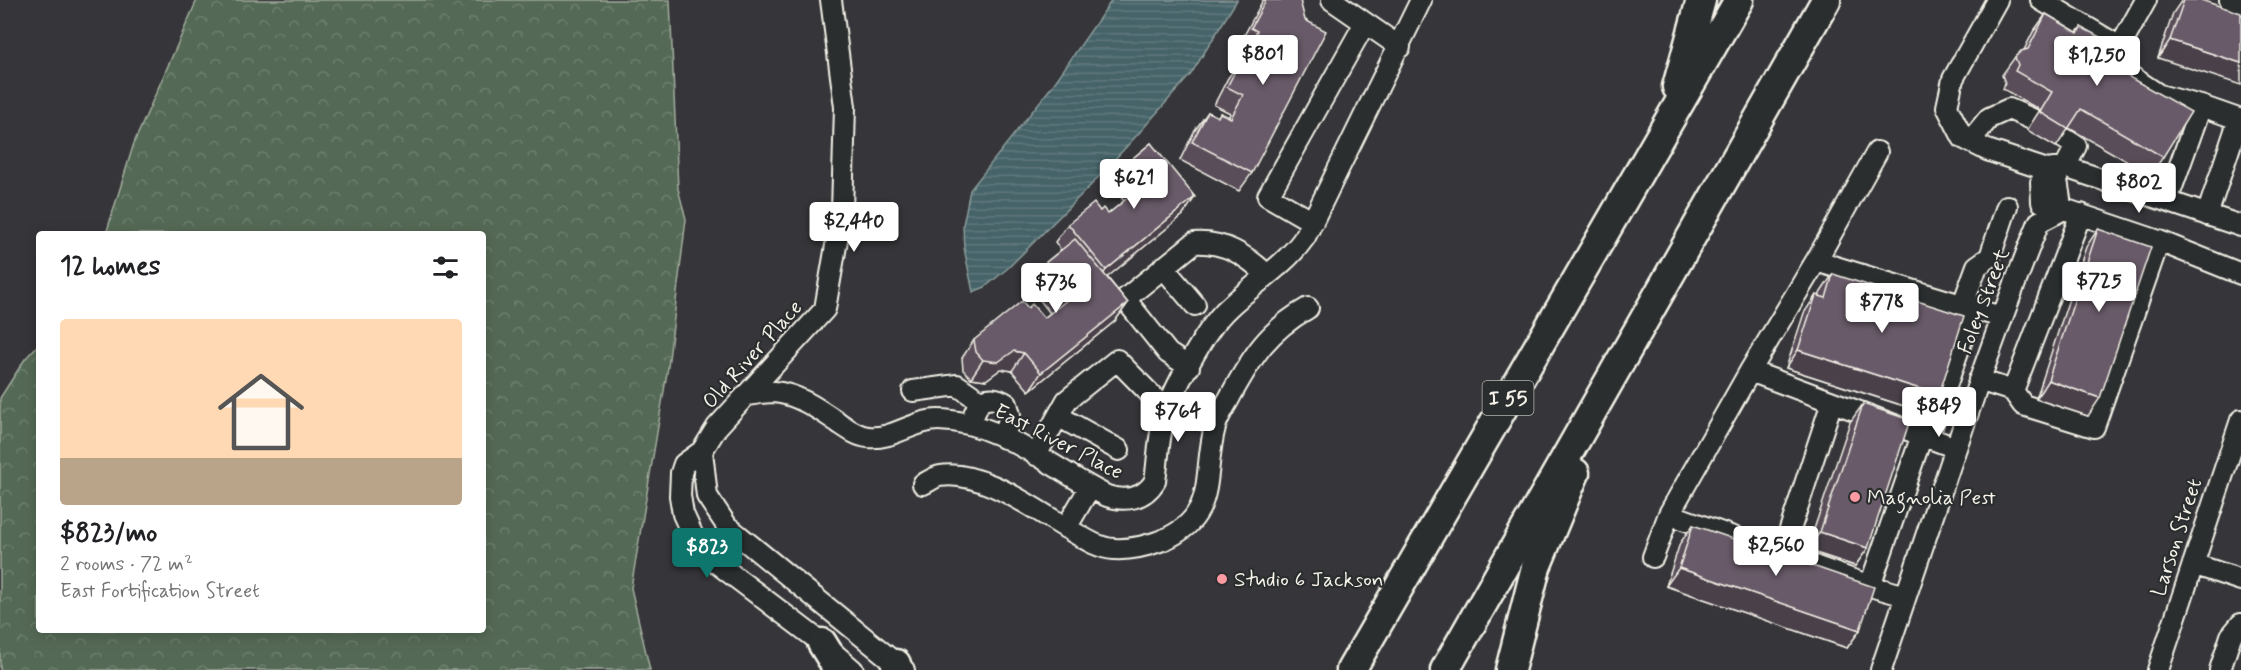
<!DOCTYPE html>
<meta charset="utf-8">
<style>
:root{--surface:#fff;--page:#f6f6f6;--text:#202124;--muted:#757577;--line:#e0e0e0;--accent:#0f766e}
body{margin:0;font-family:Mynerve,sans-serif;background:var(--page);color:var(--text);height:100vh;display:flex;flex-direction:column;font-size:22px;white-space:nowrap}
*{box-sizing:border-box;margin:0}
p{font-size:20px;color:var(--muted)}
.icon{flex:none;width:33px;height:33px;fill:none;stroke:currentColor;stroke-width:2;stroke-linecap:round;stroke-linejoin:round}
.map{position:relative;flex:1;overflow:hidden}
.drawer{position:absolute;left:36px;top:231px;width:450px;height:402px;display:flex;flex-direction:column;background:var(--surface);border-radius:6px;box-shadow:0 3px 15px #0003}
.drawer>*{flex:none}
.price{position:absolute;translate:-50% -51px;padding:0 14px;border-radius:6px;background:#fff;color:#222;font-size:20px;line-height:39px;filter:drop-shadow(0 2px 3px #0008)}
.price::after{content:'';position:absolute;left:50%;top:36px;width:18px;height:14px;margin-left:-9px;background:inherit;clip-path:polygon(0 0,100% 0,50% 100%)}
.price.current{background:var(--accent);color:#fff}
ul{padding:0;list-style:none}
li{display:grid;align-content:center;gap:12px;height:318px;padding:0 24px}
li+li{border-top:2px solid var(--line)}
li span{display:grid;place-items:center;height:186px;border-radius:6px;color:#555}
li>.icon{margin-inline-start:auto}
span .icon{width:108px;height:108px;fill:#fffc;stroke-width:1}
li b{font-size:26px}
h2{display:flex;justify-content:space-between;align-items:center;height:72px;padding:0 24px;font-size:26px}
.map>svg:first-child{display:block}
.forest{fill:url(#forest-crowns);stroke:#a4ae9f;stroke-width:1.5}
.water{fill:url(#water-rules);stroke:#8b9c9b;stroke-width:1.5}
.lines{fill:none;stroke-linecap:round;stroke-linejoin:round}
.minor-casing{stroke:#f4f1e8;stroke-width:24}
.highway-casing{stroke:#f4f1e8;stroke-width:33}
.minor{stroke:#2a2d2e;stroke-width:20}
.highway{stroke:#2a2d2e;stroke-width:28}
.wall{fill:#594d59;stroke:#f4f1e8;stroke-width:1.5}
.shaded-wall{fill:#483f49;stroke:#f4f1e8;stroke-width:1.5}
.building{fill:#675a68;stroke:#f4f1e8;stroke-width:1.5}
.poi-dot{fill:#ff9aa2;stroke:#2a2d2e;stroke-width:2}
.labels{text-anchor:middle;stroke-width:4.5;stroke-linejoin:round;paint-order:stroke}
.shield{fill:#2a2d2e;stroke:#b7b6b0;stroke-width:1.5}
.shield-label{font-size:20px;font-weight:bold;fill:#f4f1e8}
.street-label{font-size:21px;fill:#f4f1e8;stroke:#2a2d2e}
.poi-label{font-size:21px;fill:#f4f1e8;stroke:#2a2d2e;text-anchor:start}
</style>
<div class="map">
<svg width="2241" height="670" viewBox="0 0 2241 670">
<defs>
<pattern id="forest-crowns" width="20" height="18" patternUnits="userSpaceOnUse" patternTransform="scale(1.5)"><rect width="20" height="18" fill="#546a56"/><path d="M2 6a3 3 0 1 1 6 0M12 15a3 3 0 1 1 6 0" fill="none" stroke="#6d806e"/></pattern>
<pattern id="water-rules" width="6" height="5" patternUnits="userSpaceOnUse" patternTransform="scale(1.5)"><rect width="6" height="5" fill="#456368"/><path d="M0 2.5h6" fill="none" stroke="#607a7e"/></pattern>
</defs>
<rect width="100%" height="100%" fill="#36363a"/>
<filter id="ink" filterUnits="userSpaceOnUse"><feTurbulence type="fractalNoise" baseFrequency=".0167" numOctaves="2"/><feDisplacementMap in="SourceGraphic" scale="12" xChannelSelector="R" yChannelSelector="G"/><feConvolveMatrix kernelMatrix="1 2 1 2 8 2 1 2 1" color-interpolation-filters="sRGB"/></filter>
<g filter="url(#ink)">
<path class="forest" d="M 197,0 L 670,0 L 678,189 L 686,219 L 668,367 L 631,588 L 650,670 L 0,670 L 0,398 L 25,359 L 39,344 L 39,630 L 483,630 L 483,234 L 106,234 L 134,143 Z"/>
<path class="water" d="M 1112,0 L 1237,0 L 1191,74 L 1139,133 L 1091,185 L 1008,268 L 985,287 L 973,292 L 964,248 L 963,225 L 970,190 L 1053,85 Z"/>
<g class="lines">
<g class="minor-casing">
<path id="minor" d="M 831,0 L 845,107 L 842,211 L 825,309 L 717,427 L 702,451 L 684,464 L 681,473 L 680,496 L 683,514 L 693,536 L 710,558 L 822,643 L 853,670
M 1332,0 L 1400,47
M 1997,0 L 1953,79 L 1947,107 L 1963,138 L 1987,150 L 2047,170 L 2047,175
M 2041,0 L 2120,47 L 2146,0
M 2230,0 L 2241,4
M 2120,47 L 2126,73 L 2159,95 L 2201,106
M 2062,137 L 2076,146 L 2065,167
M 1970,141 L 1989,118 L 2009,109 L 2034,120
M 2047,170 L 2065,167 L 2241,226
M 2167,201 L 2201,106 L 2241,120
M 2054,208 L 2042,202 L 2041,182 L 2047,175 L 2057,180 L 2060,199 L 2054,208 L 2055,214
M 2207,215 L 2239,119
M 1313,222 L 1268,196 L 1365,23
M 1816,261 L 1877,152
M 1163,267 L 1195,305
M 1963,304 L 1977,266 L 1990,257 L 2007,206
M 1189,367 L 1168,353 L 1125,299 L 1194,243 C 1224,241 1246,255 1267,275
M 1750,371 L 1956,448
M 1979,380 L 2013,391 L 2081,214
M 913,391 L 957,385 L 980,401
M 2013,391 L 2023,405 L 2094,427 L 2159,241
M 747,395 C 755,394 765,392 774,392 C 798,394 820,410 839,423 C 848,429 857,436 868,437 C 892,440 914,420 938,420 C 1001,421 1052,469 1107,496 C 1126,502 1144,499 1155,481 C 1158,462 1158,442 1163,423 C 1170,394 1206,328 1228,308 C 1253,284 1285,266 1305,237 L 1421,0
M 1170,402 L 1215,425
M 1058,416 L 1119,450
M 970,423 L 980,401 C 991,397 997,398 1007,404 L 1010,415 L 1004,438
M 1928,438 L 1973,308
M 702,451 L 707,496 L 727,526 L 904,670
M 1036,455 L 1067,400 L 1117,360 L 1167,411
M 923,484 C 928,482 934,477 940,476 C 981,469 1034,509 1068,529 C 1082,537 1097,548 1114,549 C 1131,550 1147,546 1163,540 C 1219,516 1202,474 1215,427 C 1218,416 1226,405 1231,395 C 1253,355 1268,331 1308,308
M 1066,528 L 1090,487
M 1782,554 L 1832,402
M 1653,557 L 1669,514
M 2193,564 L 2241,580
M 1870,586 L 1922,435
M 1906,596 L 1870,586 L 1669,514 L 1750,371 L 1816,261 L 2001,317
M 1881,670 C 1932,520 1980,369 2039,222 L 2064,209 L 2159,241 L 2241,274
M 2158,670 L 2241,420
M 2220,670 L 2231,636 L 2241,624"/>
</g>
<g class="highway-casing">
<path id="highway" d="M 1677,87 L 1701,0
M 822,643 L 835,664 L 836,670
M 896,664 L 897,670
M 1351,670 L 1739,0
M 1445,670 L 1826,0
M 1510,670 L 1536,567 L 1575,473"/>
</g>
<use href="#minor" class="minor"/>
<use href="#highway" class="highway"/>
</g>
<path class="wall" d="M 1263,0 L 1300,0 L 1252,173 L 1239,191 L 1180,160 L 1195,130 L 1208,112 L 1218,117 L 1220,113 L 1229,117 L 1230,113 L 1214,105 L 1228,78 L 1241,60 L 1258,69 L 1261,65 L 1241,55 L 1244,49 L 1238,47 Z
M 2182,0 L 2201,0 L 2158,58 L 2173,13 Z
M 2046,14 L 2077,32 L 2081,27 L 2106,64 L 2163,157 L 2151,175 L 2069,128 L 2056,147 L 2027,130 L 2040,110 L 2003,89 L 2005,83 L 2002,75 L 2015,57 L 2024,50 L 2033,32 Z
M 1151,143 L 1183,215 L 1107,277 L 1128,303 L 1115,321 L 1029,391 L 1012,371 L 1001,369 L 986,380 L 971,378 L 963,370 L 962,358 L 974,340 L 1028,308 L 1044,318 L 1050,313 L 1039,299 L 1042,294 L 1032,281 L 1045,263 L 1061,250 L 1055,242 L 1068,224 L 1100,211 L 1108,214 L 1124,201 L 1113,188 L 1117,183 L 1114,181 L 1127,163 Z
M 2098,229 L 2088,416 L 2036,399 L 2086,247 Z
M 1833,274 L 1939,395 L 1926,413 L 1786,368 L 1804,313 L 1816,295 L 1819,296 L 1821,292 Z
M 1863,404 L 1868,548 L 1855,566 L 1807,550 L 1850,422 Z
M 1693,525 L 1860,630 L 1847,648 L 1666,586 L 1680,543 Z"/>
<path class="shaded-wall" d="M 2170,40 L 2241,63 L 2241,85 L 2158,58 Z
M 1195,197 L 1183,215 L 1093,289 L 1106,270 Z
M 1128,303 L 1115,321 L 1029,391 L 1041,373 Z
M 1798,350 L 1939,395 L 1926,413 L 1786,368 Z
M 1014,351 L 1024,353 L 1012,371 L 1001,369 L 986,380 L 971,378 L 983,360 Z
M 2048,380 L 2100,398 L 2088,416 L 2036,399 Z
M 1820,532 L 1868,548 L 1855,566 L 1807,550 Z
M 1679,568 L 1860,630 L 1847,648 L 1666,586 Z"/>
<path class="building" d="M 1266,0 L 1300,0 L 1305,20 L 1326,31 L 1252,173 L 1192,142 L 1208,112 L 1218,117 L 1220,113 L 1231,118 L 1243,95 L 1227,87 L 1241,60 L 1261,71 L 1273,46 L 1254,37 L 1257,31 L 1251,28 Z
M 2184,0 L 2201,0 L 2241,13 L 2241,63 L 2170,40 Z
M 2046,14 L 2078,33 L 2081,27 L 2117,46 L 2106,64 L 2191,112 L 2163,157 L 2081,109 L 2068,129 L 2040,112 L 2052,92 L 2015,71 L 2018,65 L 2015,57 L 2021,51 L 2028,49 Z
M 1151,143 L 1195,197 L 1106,270 L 1068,224 L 1094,203 L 1100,211 L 1103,208 L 1108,214 L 1141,187 L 1126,170 L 1131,165 L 1127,163 Z
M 2098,229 L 2151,247 L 2100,398 L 2048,380 Z
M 1075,239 L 1128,303 L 1041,373 L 1024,353 L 1014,351 L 998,362 L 983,360 L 976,352 L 974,340 L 1022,301 L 1028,308 L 1032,304 L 1044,318 L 1067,300 L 1051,281 L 1056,277 L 1045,263 Z
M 1833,274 L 1964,316 L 1939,395 L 1798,350 L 1816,295 L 1826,298 Z
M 1863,404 L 1910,420 L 1868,548 L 1820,532 Z
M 1693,525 L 1874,587 L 1860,630 L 1679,568 Z"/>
</g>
<g class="poi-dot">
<circle cx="1855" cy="497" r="6"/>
<circle cx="1222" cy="579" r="6"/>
</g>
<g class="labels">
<rect class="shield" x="1482.5" y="381" width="51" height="34" rx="4.5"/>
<g class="shield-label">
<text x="1508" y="405">I 55</text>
</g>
<g class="street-label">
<text transform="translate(1983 301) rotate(-69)" y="7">Foley Street</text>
<text transform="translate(752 354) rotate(-48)" y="7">Old River Place</text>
<text transform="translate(1059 441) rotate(27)" y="7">East River Place</text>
<text transform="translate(2176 537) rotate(-72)" y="7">Larson Street</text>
</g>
<g class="poi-label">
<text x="1867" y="504">Magnolia Pest</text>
<text x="1234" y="586">Studio 6 Jackson</text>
</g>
</g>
</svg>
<b class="price" style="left:1263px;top:86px">$801</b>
<b class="price" style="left:2097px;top:87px">$1,250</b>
<b class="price" style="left:1134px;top:210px">$621</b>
<b class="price" style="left:2139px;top:214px">$802</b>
<b class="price" style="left:854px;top:253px">$2,440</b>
<b class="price" style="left:2099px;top:313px">$725</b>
<b class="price" style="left:1056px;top:314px">$736</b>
<b class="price" style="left:1882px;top:334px">$778</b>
<b class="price" style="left:1939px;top:438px">$849</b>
<b class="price" style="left:1178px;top:443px">$764</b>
<b class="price" style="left:1776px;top:577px">$2,560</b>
<b class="price current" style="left:707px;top:579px">$823</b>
<section class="drawer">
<h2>12 homes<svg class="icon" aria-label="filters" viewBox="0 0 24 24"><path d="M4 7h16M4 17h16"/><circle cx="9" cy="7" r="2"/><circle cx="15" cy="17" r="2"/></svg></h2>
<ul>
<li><span style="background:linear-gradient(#ffd9b3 75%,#b9a48a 0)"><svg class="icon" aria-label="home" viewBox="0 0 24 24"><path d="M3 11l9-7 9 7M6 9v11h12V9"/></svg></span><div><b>$823/mo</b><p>2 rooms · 72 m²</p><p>East Fortification Street</p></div></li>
</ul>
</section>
</div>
